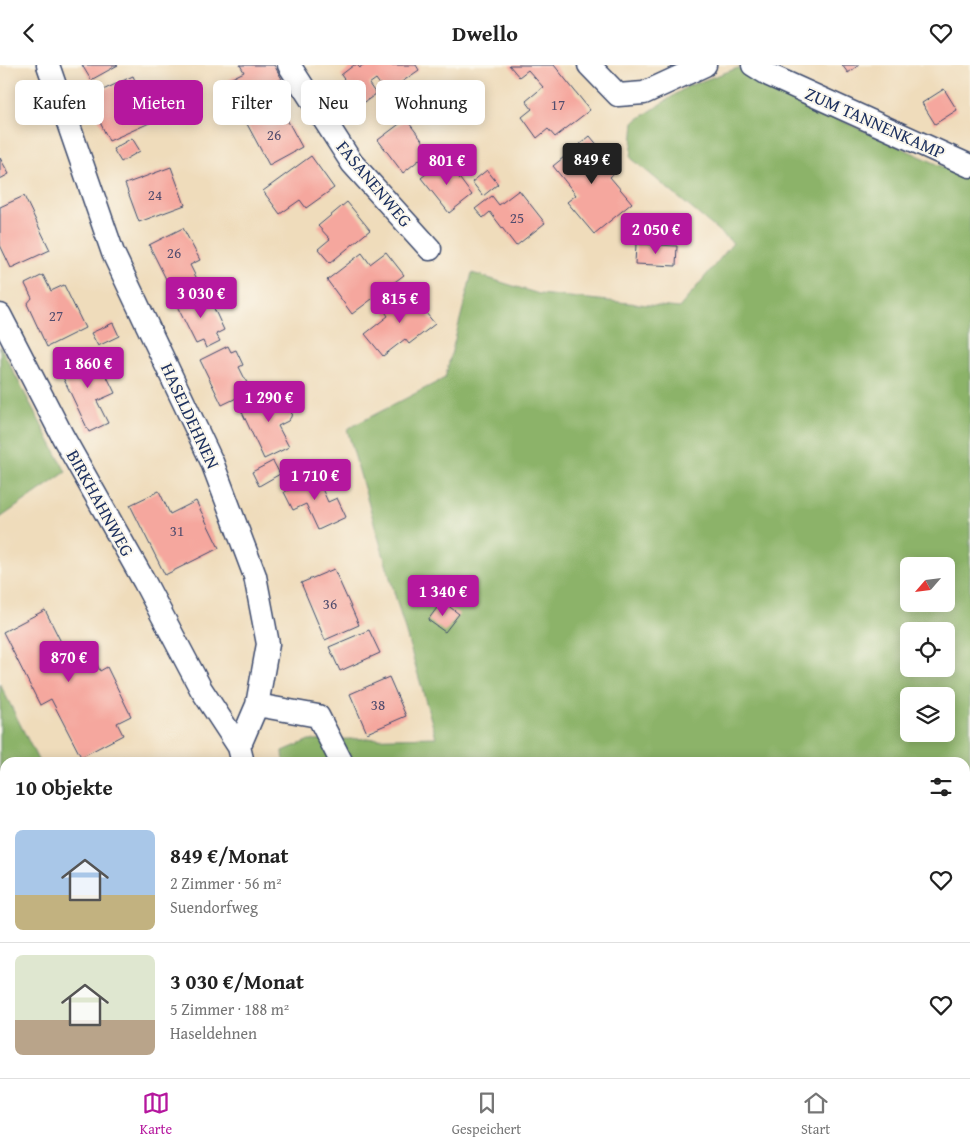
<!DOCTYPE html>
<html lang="de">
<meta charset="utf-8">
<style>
:root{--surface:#fff;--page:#f2f2f2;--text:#222;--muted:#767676;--line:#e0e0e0;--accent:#b5179e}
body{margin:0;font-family:"Gentium Book Plus",serif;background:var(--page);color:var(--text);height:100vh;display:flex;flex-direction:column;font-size:19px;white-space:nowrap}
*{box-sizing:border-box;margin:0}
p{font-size:16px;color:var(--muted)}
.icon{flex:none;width:28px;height:28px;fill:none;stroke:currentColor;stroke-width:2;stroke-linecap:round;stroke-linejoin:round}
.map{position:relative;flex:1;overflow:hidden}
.details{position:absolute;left:0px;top:692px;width:970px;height:321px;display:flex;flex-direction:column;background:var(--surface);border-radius:15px 15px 0 0;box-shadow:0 2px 12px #0003}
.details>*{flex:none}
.top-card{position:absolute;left:15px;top:15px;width:500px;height:45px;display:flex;gap:10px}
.needle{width:32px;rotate:242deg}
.controls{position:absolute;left:900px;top:492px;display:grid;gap:10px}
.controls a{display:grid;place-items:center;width:55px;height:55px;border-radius:8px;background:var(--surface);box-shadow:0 2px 12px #0003;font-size:25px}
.price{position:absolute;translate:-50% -42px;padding:0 11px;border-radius:5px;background:var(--accent);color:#fff;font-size:16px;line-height:32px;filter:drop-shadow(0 1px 2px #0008)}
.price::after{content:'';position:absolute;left:50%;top:30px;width:15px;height:11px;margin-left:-8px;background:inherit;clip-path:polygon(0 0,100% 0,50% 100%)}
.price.current{background:#222;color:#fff}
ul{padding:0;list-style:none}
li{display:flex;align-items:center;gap:15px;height:125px;padding:0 15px}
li+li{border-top:1px solid var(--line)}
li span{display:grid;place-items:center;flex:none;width:140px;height:100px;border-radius:8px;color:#555}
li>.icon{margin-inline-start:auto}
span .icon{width:60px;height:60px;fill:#fffc;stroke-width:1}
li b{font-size:21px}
h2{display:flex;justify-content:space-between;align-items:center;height:60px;padding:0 15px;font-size:21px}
.pill{padding:0 18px;border-radius:8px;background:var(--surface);box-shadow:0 2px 12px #0003;font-size:18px;line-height:45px}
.pill.current{background:var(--accent);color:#fff}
header{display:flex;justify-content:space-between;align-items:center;height:65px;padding:0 15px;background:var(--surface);font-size:22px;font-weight:700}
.menu{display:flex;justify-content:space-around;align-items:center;height:70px;border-top:1px solid var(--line);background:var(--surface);font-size:14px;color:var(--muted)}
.menu a{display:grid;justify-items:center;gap:2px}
.menu .current{color:var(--accent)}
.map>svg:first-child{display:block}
.forest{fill:#8cb369;stroke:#547164;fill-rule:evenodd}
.building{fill:#f5a79e}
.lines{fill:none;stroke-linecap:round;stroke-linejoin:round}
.minor-casing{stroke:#3b496c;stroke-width:25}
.minor{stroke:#fff;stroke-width:22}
.labels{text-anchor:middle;stroke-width:4;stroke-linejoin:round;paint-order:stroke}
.number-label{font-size:15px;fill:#524d6e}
.street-label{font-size:18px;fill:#1b2f5e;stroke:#fbf7ec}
</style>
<header><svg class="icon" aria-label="back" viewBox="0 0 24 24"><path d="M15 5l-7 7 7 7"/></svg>Dwello<svg class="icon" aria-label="heart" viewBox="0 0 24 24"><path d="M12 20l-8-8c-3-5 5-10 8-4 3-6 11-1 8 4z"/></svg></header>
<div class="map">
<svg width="970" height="1013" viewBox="0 0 970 1013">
<rect width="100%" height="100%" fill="#fbf7ec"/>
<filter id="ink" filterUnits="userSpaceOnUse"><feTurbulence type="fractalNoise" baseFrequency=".02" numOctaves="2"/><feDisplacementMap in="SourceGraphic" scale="10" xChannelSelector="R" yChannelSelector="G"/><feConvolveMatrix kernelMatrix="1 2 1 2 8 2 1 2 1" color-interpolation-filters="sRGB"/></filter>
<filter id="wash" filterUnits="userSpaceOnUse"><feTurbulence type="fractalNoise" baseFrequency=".0096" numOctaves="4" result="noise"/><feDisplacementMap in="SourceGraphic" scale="20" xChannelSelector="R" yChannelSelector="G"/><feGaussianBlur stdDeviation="1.12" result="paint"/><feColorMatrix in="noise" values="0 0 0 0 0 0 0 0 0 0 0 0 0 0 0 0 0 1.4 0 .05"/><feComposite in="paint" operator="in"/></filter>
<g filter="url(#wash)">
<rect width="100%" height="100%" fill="#efdcbb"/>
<path class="forest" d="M 738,3 L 816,44 L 970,114 L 970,1013 L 478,1013 L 474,1009 L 965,1009 L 965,698 L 284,698 L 283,686 L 309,675 L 436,672 L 347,364 L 445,313 L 472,208 L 539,229 L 679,243 L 733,178 L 631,93 L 634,57 L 688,21 ZM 909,501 L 946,501 L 946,539 L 909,539 ZM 909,566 L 946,566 L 946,604 L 909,604 ZM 909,631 L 946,631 L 946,669 L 909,669 Z
M 0,281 L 66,407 L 0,453 Z
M 0,619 L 39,697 L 5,698 L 5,1009 L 424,1009 L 428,1013 L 0,1013 Z"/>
<g id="blocks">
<path class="building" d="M 82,0 L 118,0 L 91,15 Z
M 240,0 L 274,0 L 282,14 L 277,16 L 284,29 L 261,42 L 254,30 L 240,37 L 228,15 L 244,7 Z
M 354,0 L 357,0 L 360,3 L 362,0 L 416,0 L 419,5 L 386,28 L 376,14 L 369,19 L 376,29 L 362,39 L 341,10 Z
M 509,0 L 554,0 L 590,45 L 555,72 L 548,64 L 537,73 L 522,52 L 532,44 L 526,36 L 543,22 L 528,5 L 519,12 Z
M 842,0 L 859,0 L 848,8 Z
M 133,11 L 154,56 L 109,76 L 88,32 Z
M 944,24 L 957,45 L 935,59 L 922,38 Z
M 279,40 L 302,82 L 269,100 L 247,59 Z
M 406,54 L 430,86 L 403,108 L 378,75 Z
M 590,71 L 618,105 L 610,112 L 632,138 L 594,169 L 567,137 L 576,130 L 553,101 Z
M 132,73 L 140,86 L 121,97 L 113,84 Z
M 311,91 L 334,123 L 306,143 L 300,135 L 280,149 L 263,126 Z
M 0,93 L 9,109 L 0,114 Z
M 445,94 L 472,130 L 449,148 L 421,113 Z
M 171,102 L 185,140 L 139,157 L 125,119 Z
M 487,105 L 498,119 L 483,131 L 472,117 Z
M 519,125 L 545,158 L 516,181 L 490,147 L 483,153 L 475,144 L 492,131 L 499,140 Z
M 24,131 L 50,185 L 11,203 L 0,180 L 0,142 Z
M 347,137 L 370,165 L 330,198 L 318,184 L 330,174 L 318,161 Z
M 183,163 L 200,195 L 190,200 L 197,214 L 172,226 L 149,180 Z
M 636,179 L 677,181 L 676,201 L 635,199 Z
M 386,187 L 404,210 L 352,249 L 327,215 L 362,188 L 370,199 Z
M 43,210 L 51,226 L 64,220 L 85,263 L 47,282 L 27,239 L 32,233 L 25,219 Z
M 205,224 L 224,265 L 216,269 L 220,276 L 206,283 L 203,276 L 196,279 L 176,239 Z
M 408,226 L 435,259 L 409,279 L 405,274 L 383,291 L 365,269 L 388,251 L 384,245 Z
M 113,258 L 119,271 L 98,281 L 91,268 Z
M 228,281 L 231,287 L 236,285 L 243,300 L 239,302 L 251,326 L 222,340 L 200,295 Z
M 95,287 L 115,328 L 97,336 L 108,358 L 89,367 L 59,304 Z
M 274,329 L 287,331 L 292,337 L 293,341 L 291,352 L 288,356 L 278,361 L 289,382 L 264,394 L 241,345 Z
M 273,396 L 280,409 L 259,421 L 252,407 Z
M 314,406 L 328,437 L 337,433 L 346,452 L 318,465 L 306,439 L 293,445 L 284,427 L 298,421 L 295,415 Z
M 159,426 L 170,449 L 196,436 L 219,483 L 165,510 L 130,440 Z
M 334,504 L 359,560 L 325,575 L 301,518 Z
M 442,536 L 459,549 L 445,567 L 428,555 Z
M 45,545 L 67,589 L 87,579 L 100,606 L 107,602 L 131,651 L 117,658 L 123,670 L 81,692 L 51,634 L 40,640 L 3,567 Z
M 369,565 L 380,588 L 340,606 L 329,582 Z
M 389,612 L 406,651 L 367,668 L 350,629 Z
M 124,691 L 128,698 L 115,698 Z"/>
</g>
</g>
<g filter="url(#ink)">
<use href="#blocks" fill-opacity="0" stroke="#3b496c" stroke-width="1"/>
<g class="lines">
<g class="minor-casing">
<path id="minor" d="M 48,0 L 113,188 L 212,397 L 255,511 L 268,579 L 257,640 L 239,682
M 289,0 L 352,98 L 430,184
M 589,0 L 618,30 L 644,28 L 705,0
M 753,0 L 769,10 L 970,101
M 0,250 L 63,372 L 144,516 L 201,624 L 239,682 L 243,698
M 257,640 L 318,651 L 342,698
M 439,1009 L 442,1013"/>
</g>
<use href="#minor" class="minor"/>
</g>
</g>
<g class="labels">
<g class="number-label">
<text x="558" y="45">17</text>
<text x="274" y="75">26</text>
<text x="155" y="135">24</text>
<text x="517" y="158">25</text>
<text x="174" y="193">26</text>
<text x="56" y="256">27</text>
<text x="177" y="471">31</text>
<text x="330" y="544">36</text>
<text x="378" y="645">38</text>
</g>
<g class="street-label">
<text transform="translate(875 58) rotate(24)" y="6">ZUM TANNENKAMP</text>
<text transform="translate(374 119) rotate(50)" y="6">FASANENWEG</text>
<text transform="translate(190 351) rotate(65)" y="6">HASELDEHNEN</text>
<text transform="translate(100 438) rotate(61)" y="6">BIRKHAHNWEG</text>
</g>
</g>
</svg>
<div class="controls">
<a><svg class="needle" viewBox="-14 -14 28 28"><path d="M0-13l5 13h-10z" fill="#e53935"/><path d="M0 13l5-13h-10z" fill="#767676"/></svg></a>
<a><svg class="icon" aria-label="locate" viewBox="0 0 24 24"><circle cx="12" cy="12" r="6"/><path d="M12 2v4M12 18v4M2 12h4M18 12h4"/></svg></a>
<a><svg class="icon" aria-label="layers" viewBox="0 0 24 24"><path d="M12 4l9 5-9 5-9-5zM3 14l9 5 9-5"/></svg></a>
</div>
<b class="price current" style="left:592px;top:120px">849 €</b>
<b class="price" style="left:447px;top:121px">801 €</b>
<b class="price" style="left:656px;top:190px">2 050 €</b>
<b class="price" style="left:201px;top:254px">3 030 €</b>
<b class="price" style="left:400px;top:259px">815 €</b>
<b class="price" style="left:88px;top:324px">1 860 €</b>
<b class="price" style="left:269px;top:358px">1 290 €</b>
<b class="price" style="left:315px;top:436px">1 710 €</b>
<b class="price" style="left:443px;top:552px">1 340 €</b>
<b class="price" style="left:69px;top:618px">870 €</b>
<div class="top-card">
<a class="pill">Kaufen</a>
<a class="pill current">Mieten</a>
<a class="pill">Filter</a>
<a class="pill">Neu</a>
<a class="pill">Wohnung</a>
</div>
<section class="details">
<h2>10 Objekte<svg class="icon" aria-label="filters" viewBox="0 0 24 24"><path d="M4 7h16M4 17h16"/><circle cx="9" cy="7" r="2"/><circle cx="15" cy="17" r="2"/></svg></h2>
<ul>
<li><span style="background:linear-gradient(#a9c7e8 65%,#c2b280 0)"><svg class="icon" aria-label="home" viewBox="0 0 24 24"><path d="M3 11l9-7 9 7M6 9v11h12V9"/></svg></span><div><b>849 €/Monat</b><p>2 Zimmer · 56 m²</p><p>Suendorfweg</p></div><svg class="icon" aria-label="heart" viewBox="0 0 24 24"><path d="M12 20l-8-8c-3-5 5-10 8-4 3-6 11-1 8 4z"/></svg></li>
<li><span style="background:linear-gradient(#dfe7d0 65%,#b9a48a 0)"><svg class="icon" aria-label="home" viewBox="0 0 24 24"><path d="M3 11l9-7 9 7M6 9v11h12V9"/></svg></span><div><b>3 030 €/Monat</b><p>5 Zimmer · 188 m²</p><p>Haseldehnen</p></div><svg class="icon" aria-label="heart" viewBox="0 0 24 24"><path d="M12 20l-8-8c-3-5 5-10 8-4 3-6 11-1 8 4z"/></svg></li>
</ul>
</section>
</div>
<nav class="menu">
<a class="current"><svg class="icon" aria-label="map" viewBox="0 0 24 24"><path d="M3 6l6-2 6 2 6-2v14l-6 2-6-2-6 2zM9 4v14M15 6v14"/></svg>Karte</a>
<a><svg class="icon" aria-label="saved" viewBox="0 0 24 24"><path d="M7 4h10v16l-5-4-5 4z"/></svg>Gespeichert</a>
<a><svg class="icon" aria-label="home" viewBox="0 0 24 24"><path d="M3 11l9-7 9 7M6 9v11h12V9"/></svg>Start</a>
</nav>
